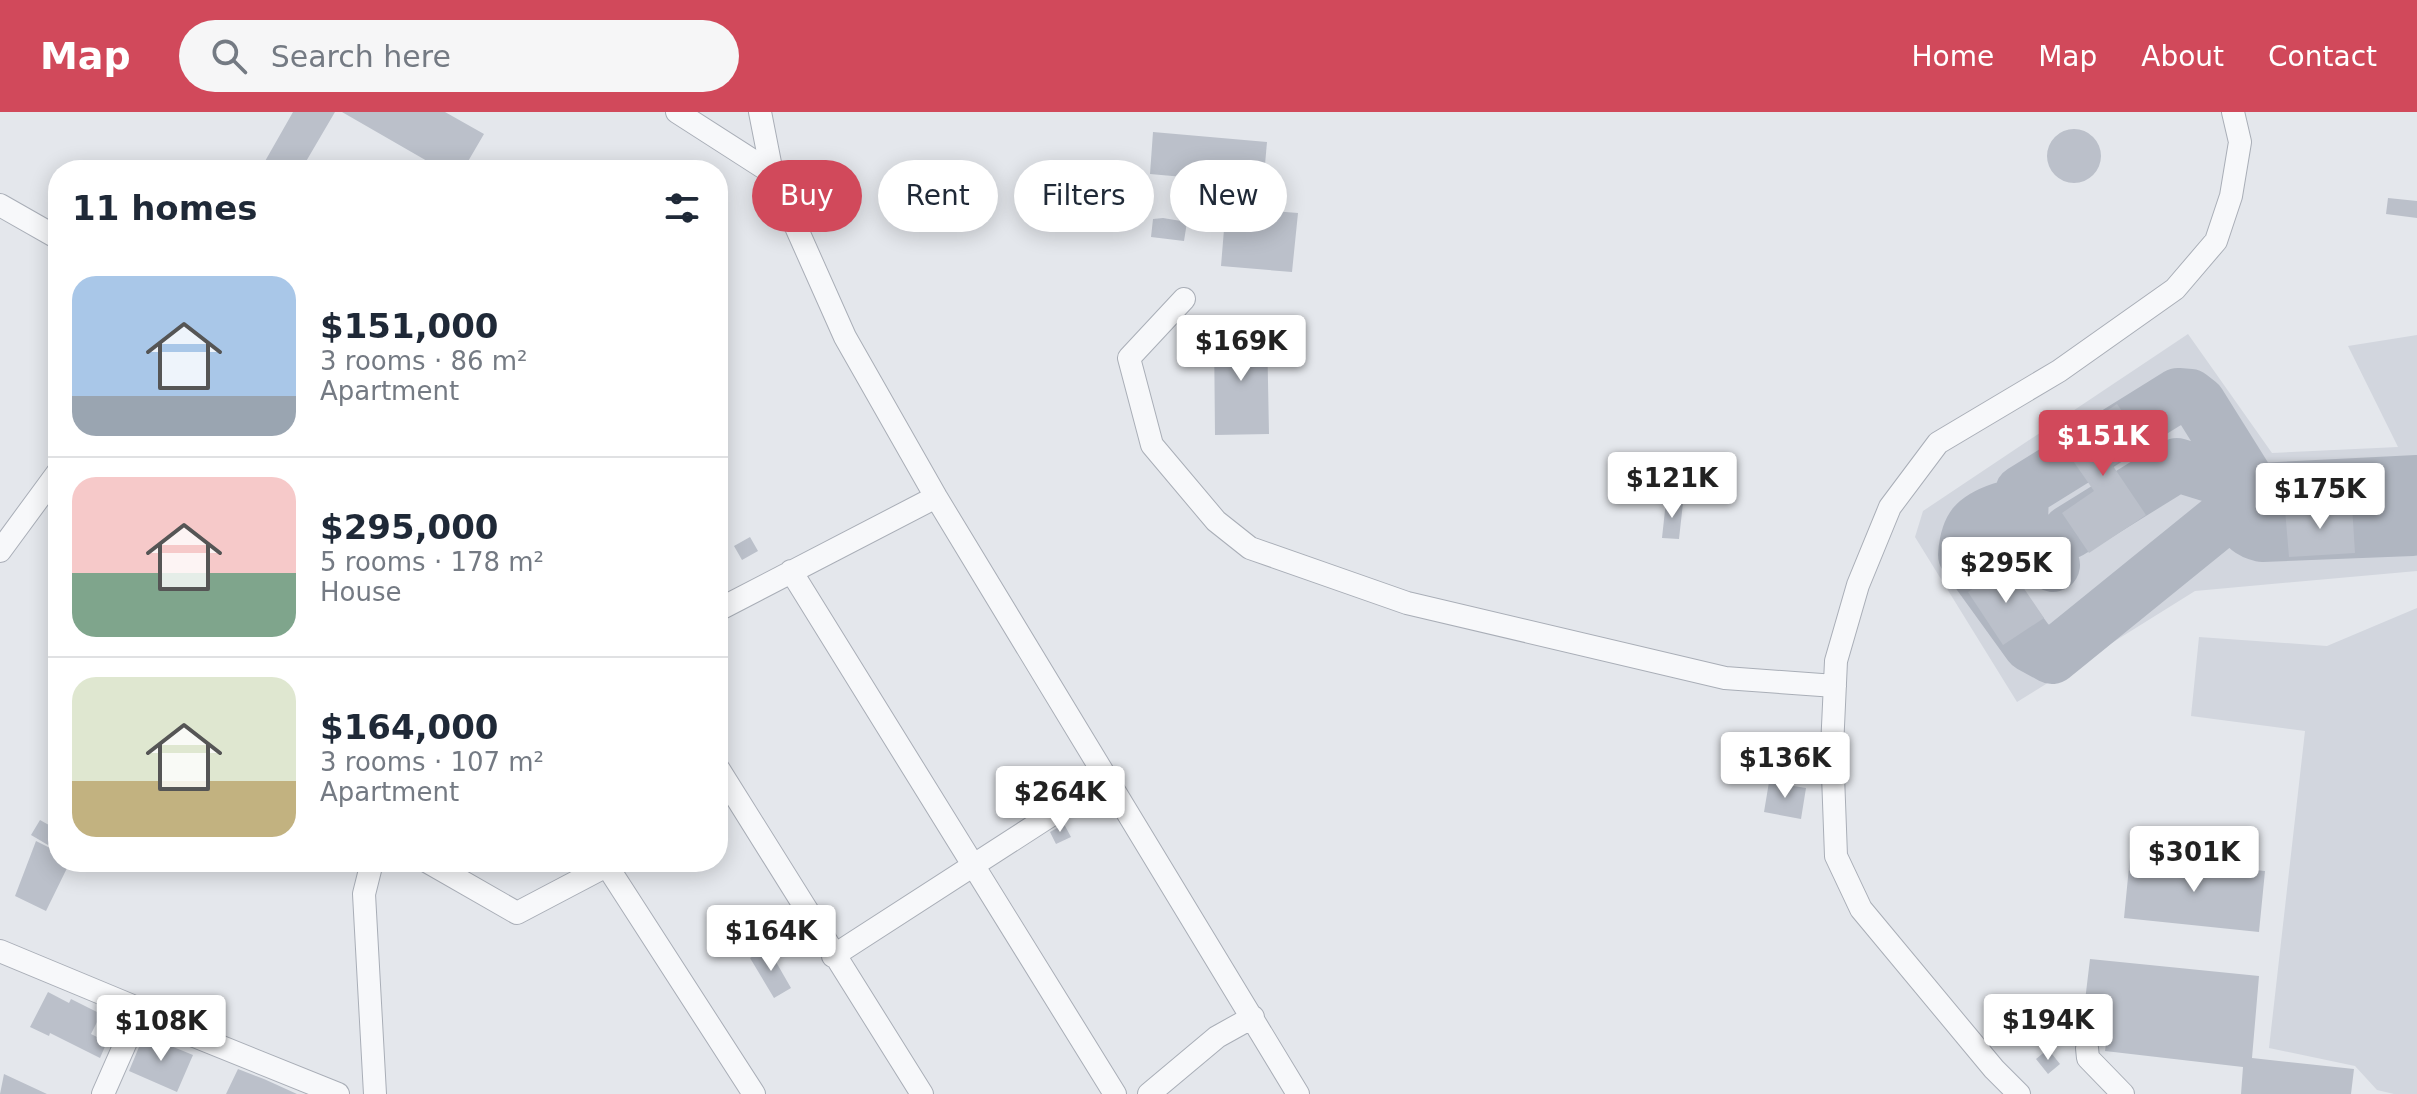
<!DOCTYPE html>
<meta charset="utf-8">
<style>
:root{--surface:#fff;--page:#f6f6f7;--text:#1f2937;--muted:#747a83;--line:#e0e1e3;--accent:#d1495b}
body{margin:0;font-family:"DejaVu Sans",sans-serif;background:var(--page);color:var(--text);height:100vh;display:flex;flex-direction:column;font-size:30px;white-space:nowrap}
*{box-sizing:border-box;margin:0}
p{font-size:26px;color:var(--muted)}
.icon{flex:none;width:44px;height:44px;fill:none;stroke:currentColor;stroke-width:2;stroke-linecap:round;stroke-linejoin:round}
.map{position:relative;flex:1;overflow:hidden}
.sheet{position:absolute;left:48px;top:48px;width:680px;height:712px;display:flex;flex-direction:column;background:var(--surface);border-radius:32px;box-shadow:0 4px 20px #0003}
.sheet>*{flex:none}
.hud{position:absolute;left:752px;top:48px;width:760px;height:72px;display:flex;gap:16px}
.price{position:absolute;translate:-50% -68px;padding:0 18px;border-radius:8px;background:#fff;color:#222;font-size:26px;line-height:52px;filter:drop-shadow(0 2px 4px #0008)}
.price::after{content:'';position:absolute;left:50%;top:48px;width:24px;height:18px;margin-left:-12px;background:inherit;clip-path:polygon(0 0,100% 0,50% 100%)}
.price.selected{background:var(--accent);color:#fff}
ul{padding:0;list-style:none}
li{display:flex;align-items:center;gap:24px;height:200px;padding:0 24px}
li+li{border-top:2px solid var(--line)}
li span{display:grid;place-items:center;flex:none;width:224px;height:160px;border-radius:24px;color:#555}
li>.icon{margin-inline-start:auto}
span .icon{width:96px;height:96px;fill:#fffc;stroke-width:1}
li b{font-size:34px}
h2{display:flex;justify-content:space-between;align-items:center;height:96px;padding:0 24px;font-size:34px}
.pill{padding:0 28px;border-radius:36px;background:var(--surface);box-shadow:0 4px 20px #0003;font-size:28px;line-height:72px}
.pill.selected{background:var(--accent);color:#fff}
header{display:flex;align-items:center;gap:48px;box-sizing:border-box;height:112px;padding:0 40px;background:var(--accent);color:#fff}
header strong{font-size:38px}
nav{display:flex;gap:44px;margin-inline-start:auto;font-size:28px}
.search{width:560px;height:72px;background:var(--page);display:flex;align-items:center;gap:20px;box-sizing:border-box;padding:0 28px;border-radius:44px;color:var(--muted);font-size:30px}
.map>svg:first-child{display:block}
.built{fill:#d2d6de}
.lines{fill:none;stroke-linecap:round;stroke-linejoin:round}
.taxiway{stroke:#b0b6c1;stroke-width:54}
.building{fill:#bbc0ca}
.minor-casing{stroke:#a9aeb7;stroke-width:24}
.minor{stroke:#f7f8fa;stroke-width:22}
</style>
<header>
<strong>Map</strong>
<div class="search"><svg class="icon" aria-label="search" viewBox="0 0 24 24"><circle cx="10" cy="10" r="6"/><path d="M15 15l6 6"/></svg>Search here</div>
<nav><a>Home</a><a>Map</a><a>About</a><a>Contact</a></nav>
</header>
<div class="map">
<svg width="2417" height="982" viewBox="0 0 2417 982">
<rect width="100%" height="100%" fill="#e4e7ec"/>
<path class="built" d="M 2188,222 L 2272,341 L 2398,335 L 2348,234 L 2417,223 L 2417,459 L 2195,479 L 2017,590 L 1915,425 L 1923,399 Z
M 2417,496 L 2417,982 L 2394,982 L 2377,978 L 2355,954 L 2269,936 L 2305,619 L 2191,604 L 2199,525 L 2327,534 Z"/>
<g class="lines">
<path class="taxiway" d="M 2247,385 C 2238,403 2241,418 2262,423 L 2412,417 L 2417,412
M 2021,411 L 2002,397 C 1975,406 1967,415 1965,443 L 2030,533 L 2052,545 L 2258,378 L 2417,370
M 2069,420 L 2177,353 L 2258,378
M 2053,453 L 2021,411 L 2022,380 L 2178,283 L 2190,284 L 2199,291 L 2249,371 L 2258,378"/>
</g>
<path class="building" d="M 293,0 L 335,0 L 301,58 L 260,58 Z
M 342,0 L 445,0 L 484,22 L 463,58 L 430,58 L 434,53 Z
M2047 44a27 27 0 1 1 54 0a27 27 0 1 1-54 0Z
M 1153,20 L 1267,30 L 1261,98 L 1298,101 L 1292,160 L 1221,154 L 1228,69 L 1150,62 Z
M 2388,86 L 2417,89 L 2417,106 L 2386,102 Z
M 1163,106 L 1187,110 L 1184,129 L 1151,125 L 1153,107 Z
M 1267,218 L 1269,322 L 1215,323 L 1214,219 Z
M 2117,292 L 2145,332 L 2113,354 L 2146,403 L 2089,441 L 2062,401 L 2094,379 L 2060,330 Z
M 1666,389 L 1683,391 L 1679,427 L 1662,426 Z
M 2352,393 L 2355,441 L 2289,445 L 2285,397 Z
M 750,425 L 758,439 L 742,448 L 734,434 Z
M 2008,453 L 2044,506 L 2003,533 L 1968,480 Z
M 1769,670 L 1806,676 L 1801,707 L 1764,700 Z
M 40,708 L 56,717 L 48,733 L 31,723 Z
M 1064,712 L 1071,725 L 1056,732 L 1050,720 Z
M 36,729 L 58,740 L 58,750 L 70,750 L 46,799 L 15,784 Z
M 2130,745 L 2265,759 L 2259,820 L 2124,806 Z
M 768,836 L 791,876 L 774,886 L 750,846 Z
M 2090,847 L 2259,864 L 2252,946 L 2354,957 L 2351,982 L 2241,982 L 2243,955 L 2105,939 L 2108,916 L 2082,914 Z
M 48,880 L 69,891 L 71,887 L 101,902 L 91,922 L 107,930 L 100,946 L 50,921 L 49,924 L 30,915 Z
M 144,923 L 193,943 L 177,980 L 129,959 Z
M 2048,937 L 2060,952 L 2048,962 L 2036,947 Z
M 238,957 L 264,967 L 297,982 L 226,982 Z
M 4,962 L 47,982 L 0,982 Z"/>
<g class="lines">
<g class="minor-casing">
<path id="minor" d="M 677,0 L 772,61
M 760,0 L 772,61 L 845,225 L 936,385 L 1298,982
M 0,93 L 58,126
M 1184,187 L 1129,246 L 1152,333 L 1216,409 L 1250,436 L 1407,491 L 1725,566 L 1835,574
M 0,439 L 58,360
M 791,459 L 1115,982
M 718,498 L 936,385
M 718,656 L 922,982
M 372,750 L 364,782 L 375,982
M 428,750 L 517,801 L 614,750
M 607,754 L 754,982
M 0,839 L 130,893 L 136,907 L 103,982
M 833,844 L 1107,667
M 135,900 L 338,982
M 2087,936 L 2088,946 L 2123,982
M 1149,982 L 1217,925 L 1253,905
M 2019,982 L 1994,957 L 1861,797 L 1836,744 L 1832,636 L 1836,549 L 1858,473 L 1890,395 L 1938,331 L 2059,259 L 2175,177 L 2216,129 L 2231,84 L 2240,30 L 2233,0"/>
</g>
<use href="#minor" class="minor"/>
</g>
</svg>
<b class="price" style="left:1241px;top:271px">$169K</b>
<b class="price selected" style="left:2103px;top:366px">$151K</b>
<b class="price" style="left:1672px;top:408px">$121K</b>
<b class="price" style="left:2320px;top:419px">$175K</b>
<b class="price" style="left:2006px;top:493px">$295K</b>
<b class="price" style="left:1785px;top:688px">$136K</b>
<b class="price" style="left:1060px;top:722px">$264K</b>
<b class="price" style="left:2194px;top:782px">$301K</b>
<b class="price" style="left:771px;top:861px">$164K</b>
<b class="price" style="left:2048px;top:950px">$194K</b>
<b class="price" style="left:161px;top:951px">$108K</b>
<div class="hud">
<a class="pill selected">Buy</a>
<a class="pill">Rent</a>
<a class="pill">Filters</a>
<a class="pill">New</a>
</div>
<section class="sheet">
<h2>11 homes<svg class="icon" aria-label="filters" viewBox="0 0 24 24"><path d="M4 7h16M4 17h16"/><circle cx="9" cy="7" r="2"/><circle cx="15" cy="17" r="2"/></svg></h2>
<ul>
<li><span style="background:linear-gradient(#a9c7e8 75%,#9aa5b1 0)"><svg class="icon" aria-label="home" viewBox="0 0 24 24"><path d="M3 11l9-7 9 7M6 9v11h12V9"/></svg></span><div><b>$151,000</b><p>3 rooms · 86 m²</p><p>Apartment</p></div></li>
<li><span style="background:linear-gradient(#f6c9c9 60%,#7fa58c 0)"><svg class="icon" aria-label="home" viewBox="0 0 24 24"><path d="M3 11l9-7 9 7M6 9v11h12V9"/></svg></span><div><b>$295,000</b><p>5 rooms · 178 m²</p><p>House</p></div></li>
<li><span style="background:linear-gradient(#dfe7d0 65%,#c2b280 0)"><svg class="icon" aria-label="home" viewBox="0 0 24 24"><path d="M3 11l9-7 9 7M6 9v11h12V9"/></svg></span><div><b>$164,000</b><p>3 rooms · 107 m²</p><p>Apartment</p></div></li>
</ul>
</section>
</div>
